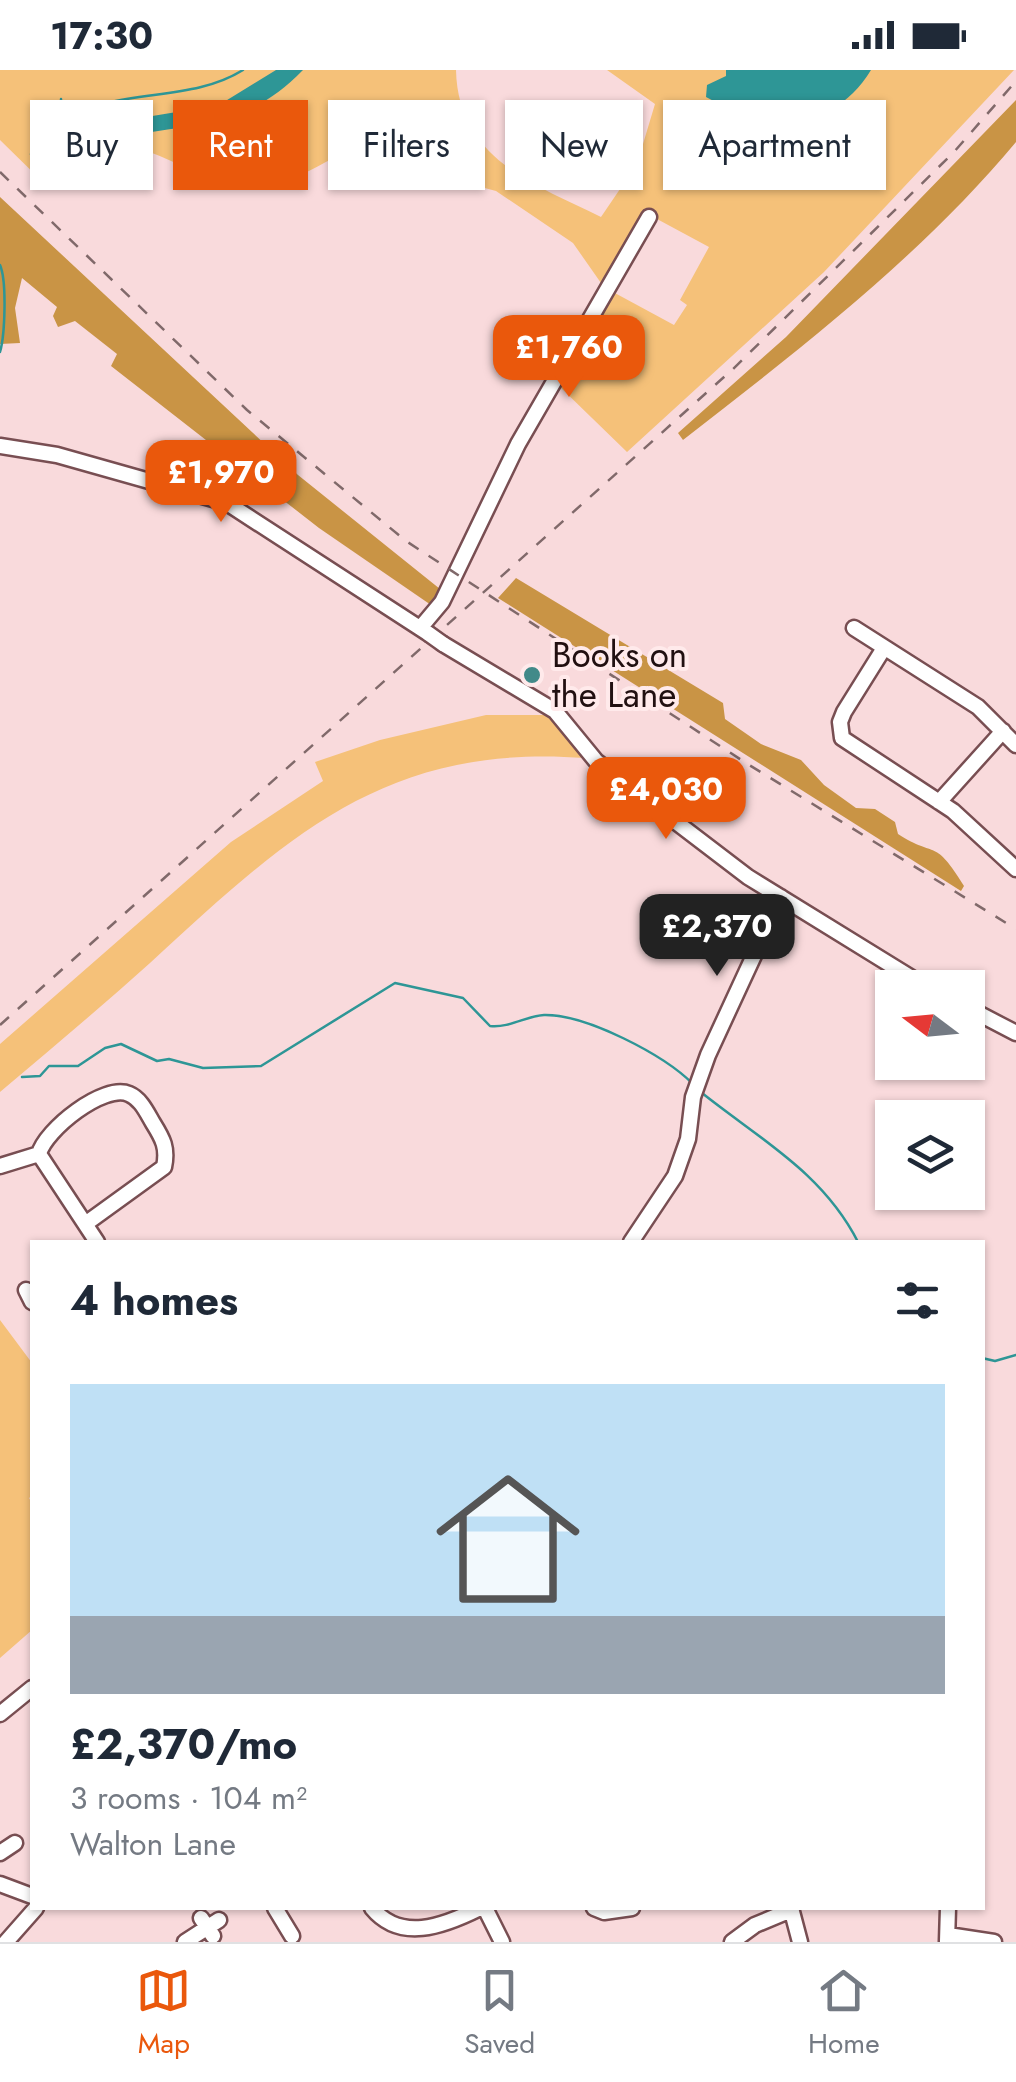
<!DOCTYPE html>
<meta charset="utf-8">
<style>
:root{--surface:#fff;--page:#f2f2f3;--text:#1f2937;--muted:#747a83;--line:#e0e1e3;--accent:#ea580c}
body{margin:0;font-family:Jost,sans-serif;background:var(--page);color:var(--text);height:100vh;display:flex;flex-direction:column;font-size:38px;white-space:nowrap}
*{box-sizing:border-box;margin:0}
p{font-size:32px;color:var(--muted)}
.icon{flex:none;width:55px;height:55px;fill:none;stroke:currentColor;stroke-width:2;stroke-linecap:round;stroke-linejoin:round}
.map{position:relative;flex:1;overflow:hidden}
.sheet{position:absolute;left:30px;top:1170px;width:955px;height:670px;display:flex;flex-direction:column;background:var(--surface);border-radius:0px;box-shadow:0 2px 8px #0004}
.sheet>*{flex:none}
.guide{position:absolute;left:30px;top:30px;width:958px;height:90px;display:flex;gap:20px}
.needle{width:65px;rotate:286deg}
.controls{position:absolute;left:875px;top:900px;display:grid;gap:20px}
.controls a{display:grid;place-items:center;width:110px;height:110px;border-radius:0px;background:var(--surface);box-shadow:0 2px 8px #0004;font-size:50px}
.price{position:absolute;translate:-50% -85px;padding:0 22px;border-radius:20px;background:var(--accent);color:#fff;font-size:32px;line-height:65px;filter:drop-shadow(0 2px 5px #0008)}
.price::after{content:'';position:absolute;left:50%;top:60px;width:30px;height:22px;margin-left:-15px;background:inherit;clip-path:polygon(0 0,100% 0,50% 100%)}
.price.active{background:#222;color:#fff}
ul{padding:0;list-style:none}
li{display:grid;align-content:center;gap:20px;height:530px;padding:0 40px}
li span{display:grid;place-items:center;height:310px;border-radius:0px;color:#555}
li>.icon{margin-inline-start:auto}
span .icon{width:180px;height:180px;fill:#fffc;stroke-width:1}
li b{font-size:42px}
h2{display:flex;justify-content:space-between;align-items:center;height:120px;padding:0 40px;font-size:42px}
.tag{padding:0 35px;border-radius:0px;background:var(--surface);box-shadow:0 2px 8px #0004;font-size:35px;line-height:90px}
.tag.active{background:var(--accent);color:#fff}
.status{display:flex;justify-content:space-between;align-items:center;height:70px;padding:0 50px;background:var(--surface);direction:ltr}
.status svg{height:28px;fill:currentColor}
.tab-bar{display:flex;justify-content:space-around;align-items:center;height:140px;border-top:2px solid var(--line);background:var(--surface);font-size:28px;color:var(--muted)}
.tab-bar a{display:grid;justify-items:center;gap:5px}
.tab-bar .active{color:var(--accent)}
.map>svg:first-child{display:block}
.green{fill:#f5c179}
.forest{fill:#c99445}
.water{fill:#2e9696}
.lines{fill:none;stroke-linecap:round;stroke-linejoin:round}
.stream{stroke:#2e9696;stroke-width:2.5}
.minor-casing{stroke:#784e52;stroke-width:19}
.minor{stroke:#fff;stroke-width:14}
.rail{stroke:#80696a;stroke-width:2.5;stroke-dasharray:12 12;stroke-linecap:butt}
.minor-bridge-casing{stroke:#784e52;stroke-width:19;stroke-linecap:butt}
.minor-bridge{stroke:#fff;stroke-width:14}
.poi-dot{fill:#428a89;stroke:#ffeaeb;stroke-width:4}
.labels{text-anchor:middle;stroke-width:8;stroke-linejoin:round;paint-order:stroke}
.poi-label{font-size:35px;fill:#211011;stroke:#ffeaeb;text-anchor:start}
</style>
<div class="status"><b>17:30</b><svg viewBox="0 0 49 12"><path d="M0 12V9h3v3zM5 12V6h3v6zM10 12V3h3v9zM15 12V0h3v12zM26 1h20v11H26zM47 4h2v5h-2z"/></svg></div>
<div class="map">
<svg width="1016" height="1872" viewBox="0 0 1016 1872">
<rect width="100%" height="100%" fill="#f9dadc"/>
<path class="green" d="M 0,0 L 456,0 C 458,88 533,114 601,147 L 637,94 L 655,34 L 607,0 L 1014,0 L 824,202 L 627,382 L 558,315 L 613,222 L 674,255 L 687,235 L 680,230 L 709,177 L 644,142 L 601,213 L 573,173 L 496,121 L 432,104 L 384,72 C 334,77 311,110 270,113 C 249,114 229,113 209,107 C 176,97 135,65 99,81 C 82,89 65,108 51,120 L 0,70 Z
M 486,645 L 551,645 L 585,688 C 385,673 287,767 150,893 C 101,937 51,979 0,1022 L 0,974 L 231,772 L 323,711 L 315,692 L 380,670 Z
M 0,1250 L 32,1293 L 32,1426 L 29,1428 L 32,1433 L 32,1560 L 0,1588 Z"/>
<path class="forest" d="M 1016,30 L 1016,72 C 921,186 800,279 683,370 L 678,363 L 786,267 Z
M 0,127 L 298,405 L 440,519 L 431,535 L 319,458 L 111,296 L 117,284 L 75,251 L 58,257 L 53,246 L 57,237 L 22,208 L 15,238 L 20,273 L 0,274 Z
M 516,508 L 723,633 L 725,649 L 761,674 L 801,690 L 824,715 L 856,738 L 875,739 L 895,752 L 898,764 C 937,789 934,767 964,816 L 961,821 L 498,528 Z"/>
<path class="water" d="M 276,0 L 303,0 C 253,51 212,53 145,63 L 141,55 L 104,63 L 104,54 L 219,35 Z
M 726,0 L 871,0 C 832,64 765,60 706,27 L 707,15 L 726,6 Z"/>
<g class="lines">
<path class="stream" d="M 61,29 L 61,52
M 31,84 C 41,73 51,59 64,51 C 117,16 189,34 243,0
M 0,195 C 7,211 5,265 0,282
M 22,1007 L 40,1006 L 49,996 L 78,996 L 105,978 L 121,974 L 157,991 L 169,989 L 203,998 L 261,996 L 395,913 L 463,928 L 490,956 C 510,958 526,946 544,945 C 586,944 664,985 693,1014
M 702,1023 C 761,1070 823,1103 858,1172
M 982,1288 L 995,1291 L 1016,1285"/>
<g class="minor-casing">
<path id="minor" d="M 0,376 L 57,385 L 227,433 L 429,564
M 421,557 L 442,532 L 518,374 L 649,147
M 854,558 L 978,637 L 1016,675
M 443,574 L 555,641 L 596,691 L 748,807 L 928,918
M 884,578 L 844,642 L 840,652 L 842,668 L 953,741 L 1016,799
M 939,732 L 1003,661
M 968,938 L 1016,963
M 39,1084 C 45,1060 104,1013 129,1024 C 141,1029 147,1043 153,1053 C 163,1069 168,1078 164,1097 L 88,1152
M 39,1084 L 97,1172
M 0,1096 L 39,1084
M 631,1172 L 675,1106 L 688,1069 L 693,1027 L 708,985 L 781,827
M 26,1220 L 32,1232
M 0,1644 L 32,1618
M 0,1783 L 15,1773
M 0,1814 L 32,1826
M 275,1838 L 292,1866
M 372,1838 C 400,1872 442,1857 480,1838
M 485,1838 L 502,1872
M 594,1838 L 604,1842 L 632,1838
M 791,1838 L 800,1872
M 201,1848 L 213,1866
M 948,1865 L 994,1872
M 947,1871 L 948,1838
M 6,1872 L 36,1838
M 185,1872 L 219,1850
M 732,1872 L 755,1855 L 791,1840"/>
</g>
<use href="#minor" class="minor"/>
<path class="rail" d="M 0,102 L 247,340 L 406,471 L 746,693 L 1016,859
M 0,955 L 733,299 L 954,82 L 1016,11"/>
<g class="minor-bridge-casing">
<path id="minor-bridge" d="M 429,564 L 443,574"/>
</g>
<use href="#minor-bridge" class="minor-bridge"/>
</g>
<circle class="poi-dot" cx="532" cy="605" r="10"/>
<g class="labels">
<g class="poi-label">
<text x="552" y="597">Books on<tspan x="552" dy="40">the Lane</tspan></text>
</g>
</g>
</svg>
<div class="controls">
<a><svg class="needle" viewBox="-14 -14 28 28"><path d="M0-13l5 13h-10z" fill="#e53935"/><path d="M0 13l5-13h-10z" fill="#747a83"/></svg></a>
<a><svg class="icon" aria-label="layers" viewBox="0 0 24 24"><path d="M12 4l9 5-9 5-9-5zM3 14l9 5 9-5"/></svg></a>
</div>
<b class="price" style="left:569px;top:330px">£1,760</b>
<b class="price" style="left:221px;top:455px">£1,970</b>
<b class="price" style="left:666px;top:772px">£4,030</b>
<b class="price active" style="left:717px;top:909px">£2,370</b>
<div class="guide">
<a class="tag">Buy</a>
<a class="tag active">Rent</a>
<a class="tag">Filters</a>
<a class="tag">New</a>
<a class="tag">Apartment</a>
</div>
<section class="sheet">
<h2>4 homes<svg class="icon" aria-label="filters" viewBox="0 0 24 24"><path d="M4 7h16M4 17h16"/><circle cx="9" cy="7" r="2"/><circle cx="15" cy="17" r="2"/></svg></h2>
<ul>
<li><span style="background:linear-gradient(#bfe0f5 75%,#9aa5b1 0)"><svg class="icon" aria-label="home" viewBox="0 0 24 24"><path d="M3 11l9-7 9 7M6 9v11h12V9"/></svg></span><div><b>£2,370/mo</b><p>3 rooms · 104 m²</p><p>Walton Lane</p></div></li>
</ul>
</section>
</div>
<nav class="tab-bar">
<a class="active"><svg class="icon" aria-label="map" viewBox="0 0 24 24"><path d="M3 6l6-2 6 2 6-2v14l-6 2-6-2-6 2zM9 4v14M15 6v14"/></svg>Map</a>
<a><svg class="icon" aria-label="saved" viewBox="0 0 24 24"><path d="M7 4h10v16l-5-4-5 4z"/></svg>Saved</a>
<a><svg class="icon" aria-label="home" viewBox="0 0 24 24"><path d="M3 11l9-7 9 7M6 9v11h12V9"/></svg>Home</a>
</nav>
